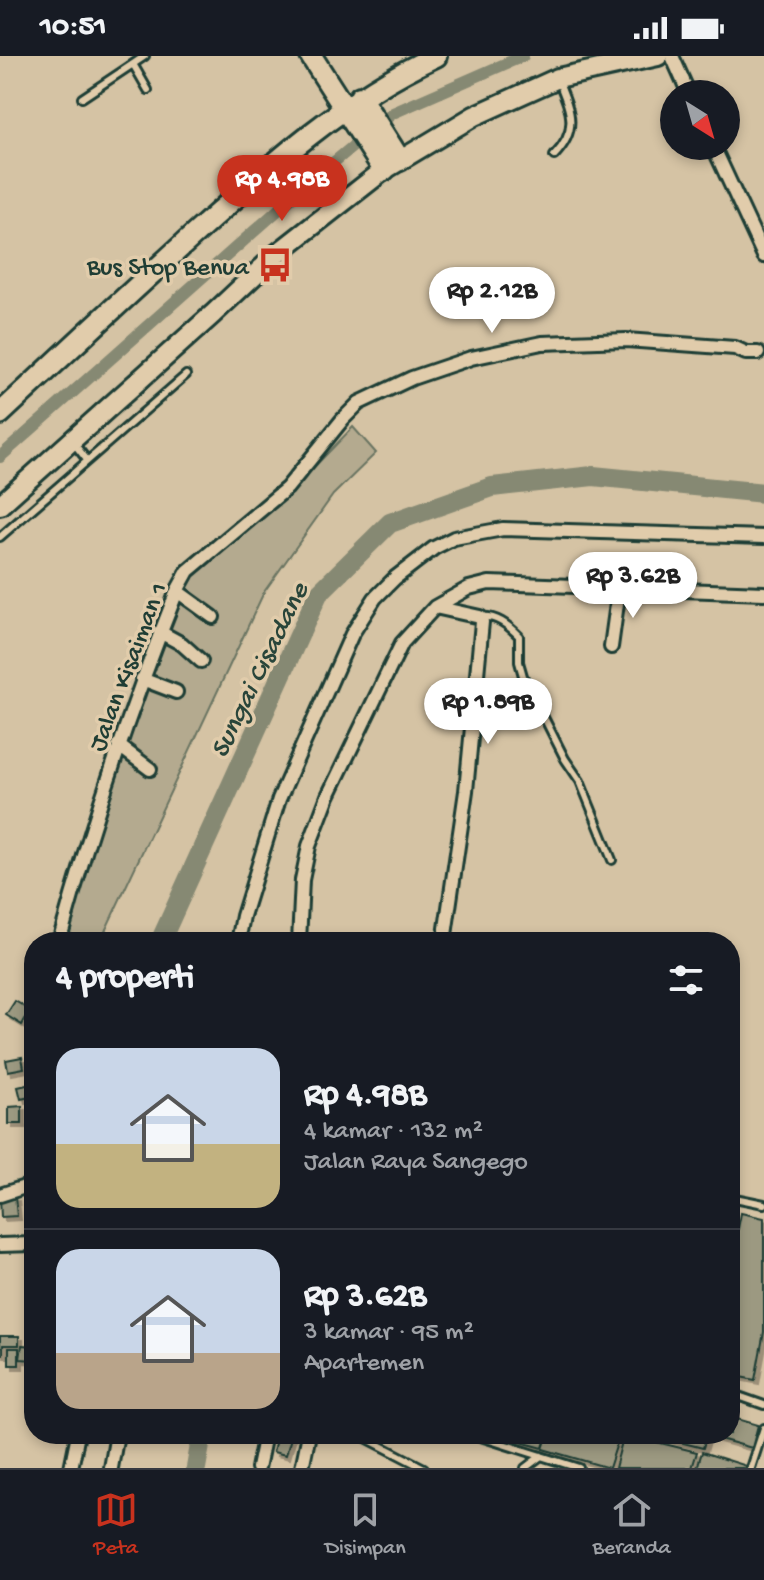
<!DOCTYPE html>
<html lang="id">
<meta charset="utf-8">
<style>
:root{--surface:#171b24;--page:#20242c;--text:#f1f3f6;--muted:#9ea1a6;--line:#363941;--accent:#c8321e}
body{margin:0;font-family:"Gochi Hand",sans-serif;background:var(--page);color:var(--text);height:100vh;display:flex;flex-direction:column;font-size:30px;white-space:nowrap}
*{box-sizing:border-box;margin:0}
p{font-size:26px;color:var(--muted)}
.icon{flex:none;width:44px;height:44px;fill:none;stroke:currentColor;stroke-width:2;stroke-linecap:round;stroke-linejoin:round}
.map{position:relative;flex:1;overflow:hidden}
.details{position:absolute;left:24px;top:876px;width:716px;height:512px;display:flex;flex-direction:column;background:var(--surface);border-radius:32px;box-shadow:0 4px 12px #0003}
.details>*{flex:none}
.needle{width:52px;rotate:143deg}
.controls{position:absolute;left:660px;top:24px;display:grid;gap:16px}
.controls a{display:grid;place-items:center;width:80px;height:80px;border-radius:50%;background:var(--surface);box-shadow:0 4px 12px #0003;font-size:40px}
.price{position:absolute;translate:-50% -68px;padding:0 18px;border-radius:28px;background:#fff;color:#222;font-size:26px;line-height:52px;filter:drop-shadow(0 2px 4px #0008)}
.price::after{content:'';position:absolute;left:50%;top:48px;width:24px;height:18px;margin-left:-12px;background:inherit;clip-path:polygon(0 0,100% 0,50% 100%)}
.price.selected{background:var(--accent);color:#fff}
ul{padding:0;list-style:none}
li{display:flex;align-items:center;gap:24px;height:200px;padding:0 32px}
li+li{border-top:2px solid var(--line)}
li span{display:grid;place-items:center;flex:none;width:224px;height:160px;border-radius:24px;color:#555}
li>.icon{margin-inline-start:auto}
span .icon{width:96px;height:96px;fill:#fffc;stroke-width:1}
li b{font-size:34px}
h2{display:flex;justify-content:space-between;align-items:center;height:96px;padding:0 32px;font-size:34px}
.status{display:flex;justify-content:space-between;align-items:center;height:56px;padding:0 40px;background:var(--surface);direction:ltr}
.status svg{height:22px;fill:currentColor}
.tab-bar{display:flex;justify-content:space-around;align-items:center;height:112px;border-top:2px solid var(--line);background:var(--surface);font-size:22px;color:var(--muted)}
.tab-bar a{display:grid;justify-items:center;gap:4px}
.tab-bar .selected{color:var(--accent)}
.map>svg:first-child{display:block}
.green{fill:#b4aa8f;stroke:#6a7462;stroke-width:2}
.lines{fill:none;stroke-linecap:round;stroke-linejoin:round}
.canal{stroke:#868973;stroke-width:12}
.river{stroke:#868973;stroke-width:20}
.building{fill:#9c9981;stroke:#1f3d34;stroke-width:2;filter:url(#shadow)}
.lane-casing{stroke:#1f3d34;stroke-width:12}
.street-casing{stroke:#1f3d34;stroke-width:18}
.secondary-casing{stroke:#1f3d34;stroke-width:24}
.primary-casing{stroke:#1f3d34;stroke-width:26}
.lane{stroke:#e1ccab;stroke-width:6}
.street{stroke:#e1ccab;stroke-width:12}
.secondary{stroke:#e1ccab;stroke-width:18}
.primary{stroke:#e1ccab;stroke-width:20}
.labels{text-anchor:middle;stroke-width:7;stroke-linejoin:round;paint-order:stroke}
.poi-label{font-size:26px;fill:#1f3d34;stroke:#e1ccab;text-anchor:end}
.street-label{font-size:26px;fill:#1f3d34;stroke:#e1ccab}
.water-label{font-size:28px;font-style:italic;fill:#29453a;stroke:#e1ccab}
</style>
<div class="status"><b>10:51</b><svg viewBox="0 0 49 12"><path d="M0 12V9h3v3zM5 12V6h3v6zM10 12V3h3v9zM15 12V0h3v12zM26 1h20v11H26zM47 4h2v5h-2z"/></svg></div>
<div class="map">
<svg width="764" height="1412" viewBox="0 0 764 1412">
<defs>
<filter id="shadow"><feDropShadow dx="4" dy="4" stdDeviation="0" flood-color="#0004"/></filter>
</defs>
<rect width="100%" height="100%" fill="#d5c3a4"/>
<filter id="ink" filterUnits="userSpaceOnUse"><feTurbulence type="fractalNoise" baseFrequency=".0125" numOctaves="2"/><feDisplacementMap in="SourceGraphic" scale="16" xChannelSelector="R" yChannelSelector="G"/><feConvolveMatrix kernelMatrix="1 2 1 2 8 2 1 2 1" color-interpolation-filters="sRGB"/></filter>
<g filter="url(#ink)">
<path class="green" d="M 353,371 L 376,397 L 333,439 L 264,536 L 100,886 L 54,886 L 110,695 L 176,523 L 291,435 Z"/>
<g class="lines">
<path class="canal" d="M 0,401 L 304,131 L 393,57 L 523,0"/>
<path class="river" d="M 160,886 L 318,538 L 390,467 L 492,431 L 593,420 L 764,437
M 196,1412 L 202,1378"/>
</g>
<path class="building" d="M 15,945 L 30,954 L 22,969 L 6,959 Z
M 22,1001 L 24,1012 L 8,1015 L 6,1004 Z
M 31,1028 L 34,1040 L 21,1043 L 18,1031 Z
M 22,1050 L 22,1068 L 9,1068 L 9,1051 Z
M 15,1141 L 17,1160 L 1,1161 L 0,1142 Z
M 741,1157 L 764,1162 L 764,1276 L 755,1324 L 730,1319 L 730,1215 Z
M 34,1159 L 34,1186 L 28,1186 L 25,1160 Z
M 730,1162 L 738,1164 L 730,1203 Z
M 0,1280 L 19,1280 L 19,1289 L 3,1289 L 3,1298 L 0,1298 Z
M 22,1289 L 34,1290 L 34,1304 L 20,1303 Z
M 9,1292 L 19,1292 L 19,1309 L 9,1309 Z
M 730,1361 L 758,1369 L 752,1392 L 709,1380 L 730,1378 Z
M 277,1378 L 292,1378 L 286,1399 L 273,1396 Z
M 491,1378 L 547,1378 L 543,1392 Z
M 548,1378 L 620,1378 L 609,1412 L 543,1393 Z
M 624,1378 L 697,1396 L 692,1412 L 615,1412 Z
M 648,1378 L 707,1378 L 703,1392 Z
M 702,1396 L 747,1410 L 746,1412 L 697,1412 Z"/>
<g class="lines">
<g class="lane-casing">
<path id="lane" d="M 133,8 L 148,34
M 82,42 L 145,0
M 554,100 C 579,74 571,56 559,26
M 72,385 L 87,404
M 0,481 L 186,319
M 480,561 C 496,559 508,569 519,580 L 519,606 L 523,620 L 565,703 L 580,725 L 612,804
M 730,1141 L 764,1148
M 730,1337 L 764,1349
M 358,1378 L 424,1412
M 471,1378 L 579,1412
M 525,1412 L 541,1400
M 751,1412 L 764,1372"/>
</g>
<g class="street-casing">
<path id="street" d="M 672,0 L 689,38
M 713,90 L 764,200
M 177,535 L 213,561
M 435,551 L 480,561 L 482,566 L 466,735 L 444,886
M 160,576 L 182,588 L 201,605
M 611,591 L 619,533
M 142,623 L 176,636
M 118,689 L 150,713
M 59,886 C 92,766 131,650 177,535 L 188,515 L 287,432 L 343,363 L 359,347 L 412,322 L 471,302 L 542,287 L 626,284 L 735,292 L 746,297 L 758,297
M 238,886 L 243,860 L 279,743 L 352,578 L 375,542 L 395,522 L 434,492 L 454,482 L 503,473 L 764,481
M 299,886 L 302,824 L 309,790 L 328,740 L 402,587 L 435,551 L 469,532 L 489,527 L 764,537
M 0,1139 L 34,1128
M 0,1189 L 34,1188
M 71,1412 L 78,1378
M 111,1412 L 117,1378
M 258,1412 L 265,1378
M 302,1412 L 309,1378"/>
</g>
<g class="secondary-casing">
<path id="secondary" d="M 0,449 L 213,258 L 278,197 L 384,114 L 474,60 L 558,22 L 658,0"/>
</g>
<g class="primary-casing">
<path id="primary" d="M 311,0 L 384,114
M 360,41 L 400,104
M 0,358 C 65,297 131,236 197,176 C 271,109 345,42 436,0"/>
</g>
<use href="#lane" class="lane"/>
<use href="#street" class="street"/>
<use href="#secondary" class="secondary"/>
<use href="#primary" class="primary"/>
</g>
</g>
<defs>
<g id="bus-bare" transform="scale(2.76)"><path d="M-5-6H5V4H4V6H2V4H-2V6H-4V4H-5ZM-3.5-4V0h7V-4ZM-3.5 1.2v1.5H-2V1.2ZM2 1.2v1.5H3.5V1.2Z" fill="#c8321e" stroke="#e1ccab" stroke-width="2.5" paint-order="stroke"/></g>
</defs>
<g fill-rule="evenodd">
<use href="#bus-bare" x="275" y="209"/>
</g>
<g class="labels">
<g class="poi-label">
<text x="249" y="218">Bus Stop Benua</text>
</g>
<g class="street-label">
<text transform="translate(126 610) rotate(-69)" y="9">Jalan Kisaiman 1</text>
</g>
<g class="water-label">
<text transform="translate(257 613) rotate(-64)" y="10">Sungai Cisadane</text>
</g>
</g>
</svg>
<div class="controls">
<a><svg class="needle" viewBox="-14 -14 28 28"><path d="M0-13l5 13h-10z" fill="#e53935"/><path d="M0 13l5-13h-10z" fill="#9ea1a6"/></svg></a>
</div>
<b class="price selected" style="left:282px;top:167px">Rp 4.98B</b>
<b class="price" style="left:492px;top:279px">Rp 2.12B</b>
<b class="price" style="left:633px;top:564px">Rp 3.62B</b>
<b class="price" style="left:488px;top:690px">Rp 1.89B</b>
<section class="details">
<h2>4 properti<svg class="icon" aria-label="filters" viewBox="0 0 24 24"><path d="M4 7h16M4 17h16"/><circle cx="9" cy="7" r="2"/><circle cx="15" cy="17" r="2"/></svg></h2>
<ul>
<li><span style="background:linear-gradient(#c9d6e8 60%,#c2b280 0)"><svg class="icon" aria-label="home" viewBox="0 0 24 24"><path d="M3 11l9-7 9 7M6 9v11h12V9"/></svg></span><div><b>Rp 4.98B</b><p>4 kamar · 132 m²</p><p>Jalan Raya Sangego</p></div></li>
<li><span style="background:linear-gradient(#c9d6e8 65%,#b9a48a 0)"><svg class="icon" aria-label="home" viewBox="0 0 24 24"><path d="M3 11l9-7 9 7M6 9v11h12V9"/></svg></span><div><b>Rp 3.62B</b><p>3 kamar · 95 m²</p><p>Apartemen</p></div></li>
</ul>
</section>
</div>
<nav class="tab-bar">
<a class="selected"><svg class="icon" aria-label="map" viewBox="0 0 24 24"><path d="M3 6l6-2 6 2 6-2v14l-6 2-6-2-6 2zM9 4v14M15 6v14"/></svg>Peta</a>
<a><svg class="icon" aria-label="saved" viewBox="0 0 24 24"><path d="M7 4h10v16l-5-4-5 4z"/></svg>Disimpan</a>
<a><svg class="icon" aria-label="home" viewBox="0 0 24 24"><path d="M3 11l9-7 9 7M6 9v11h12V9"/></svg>Beranda</a>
</nav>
